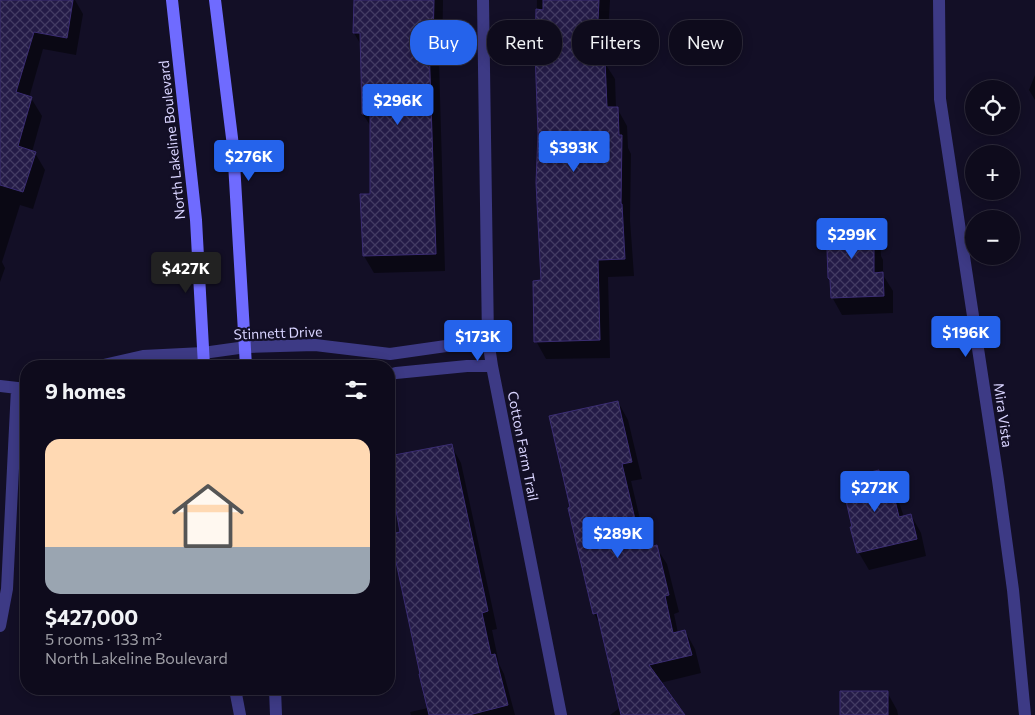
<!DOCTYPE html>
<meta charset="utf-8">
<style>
:root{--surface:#0e0b1c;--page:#1c1929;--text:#f1f3f6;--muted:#9b9ba3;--line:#2e2b3b;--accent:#2563eb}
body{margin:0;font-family:Commissioner,sans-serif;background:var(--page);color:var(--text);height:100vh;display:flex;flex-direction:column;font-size:19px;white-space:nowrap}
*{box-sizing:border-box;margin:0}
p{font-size:16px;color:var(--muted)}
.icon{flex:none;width:28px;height:28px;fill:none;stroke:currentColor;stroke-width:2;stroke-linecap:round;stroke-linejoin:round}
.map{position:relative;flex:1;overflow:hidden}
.panel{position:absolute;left:20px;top:360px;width:375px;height:335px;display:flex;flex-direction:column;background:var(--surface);border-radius:20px;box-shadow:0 2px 12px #0003,0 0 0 1px var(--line)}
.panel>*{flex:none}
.guide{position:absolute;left:410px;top:20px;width:475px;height:45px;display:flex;gap:10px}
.buttons{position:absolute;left:965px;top:80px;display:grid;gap:10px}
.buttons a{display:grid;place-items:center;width:55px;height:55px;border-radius:50%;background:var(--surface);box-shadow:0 2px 12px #0003,0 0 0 1px var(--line);font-size:25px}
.price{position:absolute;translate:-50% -42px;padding:0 11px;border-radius:5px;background:var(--accent);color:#fff;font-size:16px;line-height:32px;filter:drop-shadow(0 1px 2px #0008)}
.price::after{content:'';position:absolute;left:50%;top:30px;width:15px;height:11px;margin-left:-8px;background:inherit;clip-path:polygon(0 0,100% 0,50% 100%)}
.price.selected{background:#222;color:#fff}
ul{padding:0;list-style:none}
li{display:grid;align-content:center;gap:10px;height:265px;padding:0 25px}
li span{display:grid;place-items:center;height:155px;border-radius:15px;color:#555}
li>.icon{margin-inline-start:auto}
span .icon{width:90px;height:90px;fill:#fffc;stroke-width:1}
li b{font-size:21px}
h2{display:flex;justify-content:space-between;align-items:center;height:60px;padding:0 25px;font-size:21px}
.pill{padding:0 18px;border-radius:20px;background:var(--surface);box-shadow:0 2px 12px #0003,0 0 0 1px var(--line);font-size:18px;line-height:45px}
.pill.selected{background:var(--accent);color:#fff}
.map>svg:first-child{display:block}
.shadow{fill:#0007}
.building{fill:url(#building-cross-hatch);stroke:#3b2d73}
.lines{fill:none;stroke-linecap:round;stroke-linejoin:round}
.minor{stroke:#3d3a85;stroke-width:12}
.tertiary{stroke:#3d3a85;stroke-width:12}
.secondary{stroke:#6f6bff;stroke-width:12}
.labels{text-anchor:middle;stroke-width:4.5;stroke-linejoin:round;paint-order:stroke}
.street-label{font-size:14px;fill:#d9d4ff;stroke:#130f26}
</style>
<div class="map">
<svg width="1035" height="715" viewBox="0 0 1035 715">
<defs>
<pattern id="building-cross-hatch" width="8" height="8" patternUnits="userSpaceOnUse" patternTransform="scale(1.25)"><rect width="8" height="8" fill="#241b47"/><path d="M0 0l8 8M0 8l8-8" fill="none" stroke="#433b63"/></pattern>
</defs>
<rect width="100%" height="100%" fill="#130f26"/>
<path class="shadow" d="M 0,0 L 75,0 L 83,14 L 76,55 L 43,49 L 29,98 L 31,98 L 42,116 L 32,152 L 35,153 L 45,170 L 33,209 L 20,205 L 2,262 L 5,268 L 0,282 Z
M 355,0 L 443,0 L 442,61 L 439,61 L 445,271 L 374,273 L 364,256 L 372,195 L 371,127 L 363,114 L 361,45 L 354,33 Z
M 537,0 L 610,0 L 606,65 L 615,79 L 616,108 L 617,108 L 627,126 L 628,148 L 631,154 L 630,220 L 634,276 L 608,277 L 610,358 L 546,359 L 536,341 L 542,282 L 536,52 Z
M 1035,75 L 1035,100 L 1029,90 Z
M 870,220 L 880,238 L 881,256 L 883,260 L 883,275 L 893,291 L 893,313 L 842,315 L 832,297 Z
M 618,402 L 628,420 L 642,479 L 631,481 L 647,549 L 656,547 L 667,564 L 679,612 L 674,614 L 678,633 L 685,631 L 695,649 L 701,673 L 660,683 L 683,715 L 610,715 L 621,707 L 601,627 L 594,613 L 571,508 Z
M 451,445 L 461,463 L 497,629 L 492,630 L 499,664 L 504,674 L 515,715 L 411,715 L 410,712 L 428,708 L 422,675 L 402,533 L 389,466 L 389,457 Z
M 878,472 L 882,478 L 886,476 L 896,494 L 904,517 L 911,515 L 921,533 L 926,556 L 869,570 L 859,553 Z
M 887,692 L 897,710 L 898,715 L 842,715 Z"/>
<path class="building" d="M 0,0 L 73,0 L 67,38 L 34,32 L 16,92 L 32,97 L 18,146 L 36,152 L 23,192 L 0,185 Z
M 354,0 L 434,0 L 433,44 L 429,44 L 436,254 L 363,256 L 360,194 L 370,194 L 370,114 L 362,114 L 360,33 L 353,33 Z
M 543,0 L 599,0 L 596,61 L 605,60 L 607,107 L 618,107 L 619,135 L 622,135 L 621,204 L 622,204 L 625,259 L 598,260 L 600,340 L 534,342 L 533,281 L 541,280 L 536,183 L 538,133 L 535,52 L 536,9 L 543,10 Z
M 871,219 L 872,241 L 874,241 L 874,273 L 883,272 L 884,296 L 831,298 L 830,280 L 828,278 L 826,220 Z
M 618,401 L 632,462 L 622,464 L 642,549 L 657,545 L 669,595 L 665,596 L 673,633 L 685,630 L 692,655 L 649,665 L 685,715 L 621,715 L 597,613 L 593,614 L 568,508 L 570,507 L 549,416 Z
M 452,444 L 488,611 L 482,613 L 491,655 L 495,654 L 508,705 L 469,715 L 429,715 L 419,674 L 420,674 L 390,534 L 400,532 L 389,472 L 389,456 Z
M 879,470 L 880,477 L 886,475 L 890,491 L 893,491 L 899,517 L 911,514 L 917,539 L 857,553 L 850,527 L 852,527 L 841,479 Z
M 840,691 L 888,691 L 888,715 L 840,715 Z"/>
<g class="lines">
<path class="minor" d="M 483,0 L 488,340 L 492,366 L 561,715
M 939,0 L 940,99 L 998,480 L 1013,590 L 1025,715
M 99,366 L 143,356 L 203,353 L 246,347 L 315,345 L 390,354 L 488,340
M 389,375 L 396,373 L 467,366 L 492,366
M 0,386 L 26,389
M 0,626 L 7,589 L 17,388"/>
<path class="tertiary" d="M 235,689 L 240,715
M 275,689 L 276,715"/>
<path class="secondary" d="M 172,0 L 196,220 L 204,366
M 215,0 L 233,146 L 246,366"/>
</g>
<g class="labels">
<g class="street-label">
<text transform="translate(172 140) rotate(-96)" y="5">North Lakeline Boulevard</text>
<text transform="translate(278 333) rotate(-2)" y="5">Stinnett Drive</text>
<text transform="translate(1003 415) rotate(82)" y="5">Mira Vista</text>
<text transform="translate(523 446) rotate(79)" y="5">Cotton Farm Trail</text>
</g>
</g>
</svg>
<div class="buttons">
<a><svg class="icon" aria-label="locate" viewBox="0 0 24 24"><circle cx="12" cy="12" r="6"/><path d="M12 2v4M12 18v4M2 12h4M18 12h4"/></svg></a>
<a>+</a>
<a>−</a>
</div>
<b class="price" style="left:398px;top:126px">$296K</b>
<b class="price" style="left:574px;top:173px">$393K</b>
<b class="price" style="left:249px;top:182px">$276K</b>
<b class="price" style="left:852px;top:260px">$299K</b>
<b class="price selected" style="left:186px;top:294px">$427K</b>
<b class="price" style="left:966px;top:358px">$196K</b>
<b class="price" style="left:478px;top:362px">$173K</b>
<b class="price" style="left:875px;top:513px">$272K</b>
<b class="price" style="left:618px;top:559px">$289K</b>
<div class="guide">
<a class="pill selected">Buy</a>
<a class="pill">Rent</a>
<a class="pill">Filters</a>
<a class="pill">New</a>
</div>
<section class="panel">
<h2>9 homes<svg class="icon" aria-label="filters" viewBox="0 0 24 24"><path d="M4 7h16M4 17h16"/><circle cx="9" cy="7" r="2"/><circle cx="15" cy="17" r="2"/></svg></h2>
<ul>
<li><span style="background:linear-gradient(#ffd9b3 70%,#9aa5b1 0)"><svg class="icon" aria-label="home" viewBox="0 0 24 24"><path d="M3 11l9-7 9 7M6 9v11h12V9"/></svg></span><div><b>$427,000</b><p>5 rooms · 133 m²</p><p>North Lakeline Boulevard</p></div></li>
</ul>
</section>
</div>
